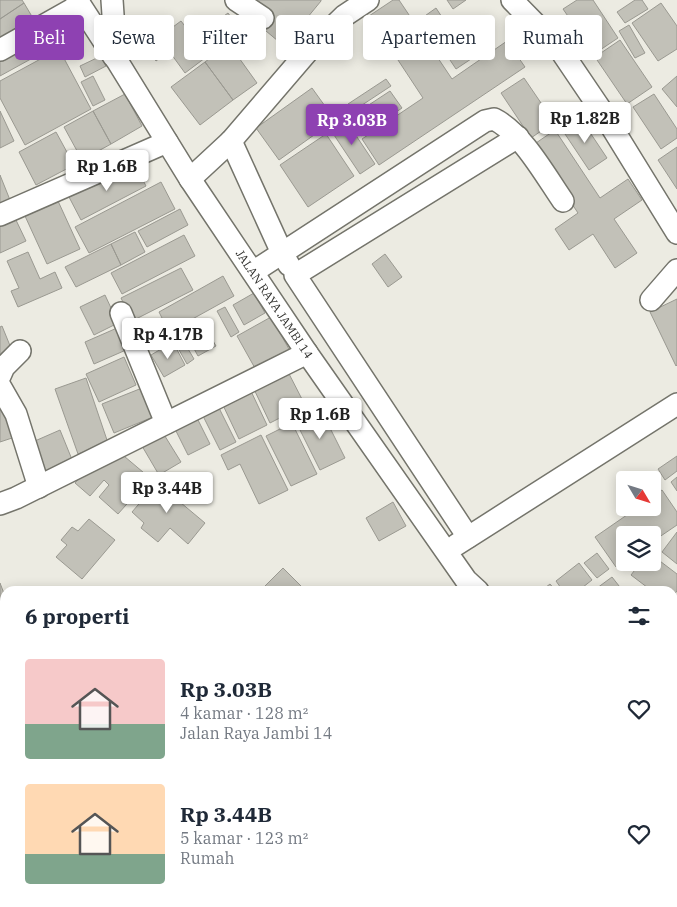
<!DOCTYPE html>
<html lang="id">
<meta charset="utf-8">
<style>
:root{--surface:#fff;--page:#f2f2f3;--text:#1f2937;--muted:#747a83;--accent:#8e41b2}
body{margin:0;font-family:"IBM Plex Serif",serif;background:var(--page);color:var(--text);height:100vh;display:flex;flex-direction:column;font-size:19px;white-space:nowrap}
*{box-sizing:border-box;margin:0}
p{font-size:16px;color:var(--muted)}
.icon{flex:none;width:28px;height:28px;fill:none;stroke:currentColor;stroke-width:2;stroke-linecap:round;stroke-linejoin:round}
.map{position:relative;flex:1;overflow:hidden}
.side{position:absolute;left:0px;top:586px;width:678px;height:321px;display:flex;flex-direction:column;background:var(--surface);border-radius:15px 15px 0 0;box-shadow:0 2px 12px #0003}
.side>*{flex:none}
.hud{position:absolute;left:15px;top:15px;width:648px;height:45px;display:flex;gap:10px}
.needle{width:32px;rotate:128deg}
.controls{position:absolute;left:616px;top:471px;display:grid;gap:10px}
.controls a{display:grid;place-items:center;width:45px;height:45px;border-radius:5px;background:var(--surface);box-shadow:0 2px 12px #0003;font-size:25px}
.price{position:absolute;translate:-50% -42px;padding:0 11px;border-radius:5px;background:#fff;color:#222;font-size:16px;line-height:32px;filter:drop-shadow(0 1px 2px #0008)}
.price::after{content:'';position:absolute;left:50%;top:30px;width:15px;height:11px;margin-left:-8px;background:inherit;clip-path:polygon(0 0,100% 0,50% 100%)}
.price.selected{background:var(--accent);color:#fff}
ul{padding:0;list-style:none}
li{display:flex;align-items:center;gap:15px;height:125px;padding:0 25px}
li span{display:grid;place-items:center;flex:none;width:140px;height:100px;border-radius:5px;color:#555}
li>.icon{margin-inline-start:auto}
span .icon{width:60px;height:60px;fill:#fffc;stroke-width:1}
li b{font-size:21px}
h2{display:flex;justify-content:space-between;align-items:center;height:60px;padding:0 25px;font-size:21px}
.pill{padding:0 18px;border-radius:5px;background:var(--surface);box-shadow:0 2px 12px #0003;font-size:18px;line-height:45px}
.pill.selected{background:var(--accent);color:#fff}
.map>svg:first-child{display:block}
.building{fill:#c2c1b8;stroke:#9a9991}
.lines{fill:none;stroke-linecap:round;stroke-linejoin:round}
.minor-casing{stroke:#74746b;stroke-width:24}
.minor{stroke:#fff;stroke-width:21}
.labels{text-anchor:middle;stroke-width:4.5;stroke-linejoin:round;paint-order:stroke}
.street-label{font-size:12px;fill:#2e2e2b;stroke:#f9f8ef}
</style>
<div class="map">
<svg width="677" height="907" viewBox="0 0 677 907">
<rect width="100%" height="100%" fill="#ecebe2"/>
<path class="building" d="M 0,0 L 22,0 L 24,3 L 0,19 Z
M 253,0 L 321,0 L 321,1 L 284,46 L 260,26 Z
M 393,0 L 399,0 L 452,79 L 507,41 L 525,67 L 379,165 L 362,139 L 423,98 L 369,16 Z
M 447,0 L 466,0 L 453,9 Z
M 577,0 L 593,0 L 618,38 L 594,54 L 563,9 Z
M 635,0 L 642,0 L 648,9 L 625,23 L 617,12 Z
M 24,3 L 37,25 L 0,48 L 0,19 Z
M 661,3 L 677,26 L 677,49 L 658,61 L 632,23 Z
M 436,8 L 461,46 L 468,41 L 477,55 L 456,69 L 422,18 Z
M 228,13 L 241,31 L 185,73 L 169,51 L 156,61 L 146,47 L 181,21 L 194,38 Z
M 629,25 L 645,53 L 635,58 L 619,31 Z
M 38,31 L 49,49 L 0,76 L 0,52 Z
M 620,40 L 652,87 L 627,104 L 595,57 Z
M 229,44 L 257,83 L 233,100 L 205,62 Z
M 59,49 L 91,109 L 25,145 L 0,98 L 0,81 Z
M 101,56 L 106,66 L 85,77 L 80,66 Z
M 205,62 L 233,100 L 200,125 L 171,87 Z
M 93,76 L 105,100 L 93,106 L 81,82 Z
M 677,76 L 677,107 L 662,89 Z
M 524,78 L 554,122 L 531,138 L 501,93 Z
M 386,79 L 391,86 L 353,111 L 348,104 Z
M 312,88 L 335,120 L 279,160 L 256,128 Z
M 390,91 L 402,108 L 361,136 L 349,118 Z
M 125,94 L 142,126 L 111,144 L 93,111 Z
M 654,94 L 677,129 L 677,138 L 661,149 L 633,107 Z
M 0,111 L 14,141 L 0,148 Z
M 93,111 L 111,144 L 82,160 L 64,127 Z
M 345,119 L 375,164 L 360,174 L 330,129 Z
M 581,119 L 607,158 L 589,170 L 563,131 Z
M 555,130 L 600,198 L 628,179 L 642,200 L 614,219 L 637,253 L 615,268 L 593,234 L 569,250 L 555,229 L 578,213 L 533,145 Z
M 56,132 L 74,165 L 36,185 L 19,152 Z
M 326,134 L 354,176 L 308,207 L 280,165 Z
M 677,147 L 677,189 L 658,160 Z
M 134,163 L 146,186 L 81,220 L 69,197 Z
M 0,175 L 10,200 L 0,204 Z
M 161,182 L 175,209 L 89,253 L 75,227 Z
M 58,201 L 80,249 L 47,264 L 25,216 Z
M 180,209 L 188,225 L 147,247 L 138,231 Z
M 15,218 L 26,241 L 0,253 L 0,225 Z
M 135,232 L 145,252 L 121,265 L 111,244 Z
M 184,235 L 195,256 L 122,294 L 111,273 Z
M 111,244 L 121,265 L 76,287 L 65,267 Z
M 28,252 L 40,279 L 55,272 L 62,288 L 18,307 L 11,291 L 19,288 L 7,261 Z
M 385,254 L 402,277 L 388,287 L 372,264 Z
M 181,268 L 193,290 L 132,321 L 121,298 Z
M 223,276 L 234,296 L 169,332 L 159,312 Z
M 254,293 L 265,313 L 244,325 L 233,305 Z
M 105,295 L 118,323 L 94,335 L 80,307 Z
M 677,299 L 677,365 L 676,366 L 650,312 Z
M 225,307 L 239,332 L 231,337 L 217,311 Z
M 271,317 L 290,351 L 256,370 L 237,336 Z
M 203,324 L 216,346 L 198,356 L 186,334 Z
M 2,326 L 13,353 L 0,358 L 0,327 Z
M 117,328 L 126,350 L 94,364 L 85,342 Z
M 181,337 L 194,359 L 187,364 L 174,341 Z
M 173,342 L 185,365 L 164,377 L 151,355 Z
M 124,357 L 136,385 L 99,402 L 86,374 Z
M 286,368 L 305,405 L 270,423 L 252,385 Z
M 86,378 L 108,443 L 78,454 L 55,389 Z
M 249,387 L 267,425 L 239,439 L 221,401 Z
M 142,388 L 153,417 L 114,433 L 102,404 Z
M 217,404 L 236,442 L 220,450 L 201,412 Z
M 5,405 L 15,437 L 0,442 L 0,407 Z
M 321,410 L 345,458 L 320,470 L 296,422 Z
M 196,416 L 210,444 L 188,455 L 174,427 Z
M 292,423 L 317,474 L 291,486 L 266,436 Z
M 60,430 L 73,462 L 41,475 L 28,444 Z
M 163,433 L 181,462 L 159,475 L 142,446 Z
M 261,435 L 288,490 L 259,504 L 240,464 L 228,470 L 221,455 Z
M 118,451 L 150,478 L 118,514 L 99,497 L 109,485 L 104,480 L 90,496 L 75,483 L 97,458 L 105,466 Z
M 677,456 L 677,471 L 665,480 L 658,469 Z
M 162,477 L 179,491 L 174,497 L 205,523 L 188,544 L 170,528 L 158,542 L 141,528 L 144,523 L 132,512 Z
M 677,477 L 677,491 L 671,482 Z
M 662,490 L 677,512 L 677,525 L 652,542 L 652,535 L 625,535 L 625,562 L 616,567 L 595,537 L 637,508 L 652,508 L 652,497 Z
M 393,502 L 406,526 L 379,541 L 366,518 Z
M 89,519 L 115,540 L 82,579 L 56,557 L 67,545 L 61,540 L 72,527 L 78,531 Z
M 677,532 L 677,564 L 662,552 Z
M 597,553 L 609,569 L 597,578 L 584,563 Z
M 652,555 L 677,574 L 677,591 L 672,597 L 672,591 L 652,591 L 631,575 L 641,562 L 652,562 Z
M 579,563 L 592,580 L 578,591 L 563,591 L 556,581 Z
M 283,568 L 306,591 L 260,591 Z
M 612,577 L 623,591 L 593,591 Z
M 0,583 L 5,596 L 5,629 L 0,631 Z
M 550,584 L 556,591 L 541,591 Z
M 0,652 L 5,665 L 5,684 L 0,686 Z
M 672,676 L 677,680 L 677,716 L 672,712 Z
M 0,687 L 1,687 L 5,696 L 5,705 L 0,707 Z
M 5,706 L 5,728 L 0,730 L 0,708 Z
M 5,730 L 5,761 L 0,757 L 0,738 Z
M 0,762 L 5,765 L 5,805 L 0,802 Z
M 672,806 L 677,810 L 677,822 L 672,827 Z
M 0,838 L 5,842 L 5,869 L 0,876 Z
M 672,844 L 677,847 L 677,867 L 672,873 Z
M 672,887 L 677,891 L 677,907 L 634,907 L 629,902 L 672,902 Z
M 41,902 L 106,902 L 105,907 L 40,907 Z
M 113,902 L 132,902 L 145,906 L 112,907 Z
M 246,902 L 295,902 L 299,906 L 250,907 Z
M 341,902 L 380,902 L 385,907 L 337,907 Z
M 387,902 L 429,902 L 425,907 L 391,907 Z
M 593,902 L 599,902 L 603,907 L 587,907 Z"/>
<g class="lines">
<g class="minor-casing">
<g id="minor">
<path d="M 77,0 L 114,57"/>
<path id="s1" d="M 112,0 L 116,59 L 190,179 L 307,353 L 466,580 L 478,591"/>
<path d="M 236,0 L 263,18"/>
<path d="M 512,0 L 559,48 L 603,113 L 677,233"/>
<path d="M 0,50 L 80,5"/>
<path d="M 231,141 L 282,253 L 289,265"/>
<path d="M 190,179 L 231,141 L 309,50 L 344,16 L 368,0"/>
<path d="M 0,215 L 167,142"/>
<path d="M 253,272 L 485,121 L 494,119 C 522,133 545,175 563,201"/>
<path d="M 651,300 L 677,270"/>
<path d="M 121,313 L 166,423"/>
<path d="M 0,376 L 4,367 L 20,351"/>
<path d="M 0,386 L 16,414 L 39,487"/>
<path d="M 0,504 L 16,498 L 307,353"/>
<path d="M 468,537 L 295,275 L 518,137"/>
<path d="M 456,545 L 677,404"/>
<path d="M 0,637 L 5,635"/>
<path d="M 672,744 L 677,747"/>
<path d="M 672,786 L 677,781"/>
<path d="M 154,902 L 171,907"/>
<path d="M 316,907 L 320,902"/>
</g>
</g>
<use href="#minor" class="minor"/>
</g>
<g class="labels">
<g class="street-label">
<text dy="4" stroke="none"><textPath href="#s1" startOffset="351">JALAN RAYA JAMBI 14</textPath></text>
</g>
</g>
</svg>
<div class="controls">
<a><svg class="needle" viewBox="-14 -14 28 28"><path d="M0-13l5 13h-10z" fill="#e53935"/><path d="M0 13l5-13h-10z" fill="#747a83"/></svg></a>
<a><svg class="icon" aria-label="layers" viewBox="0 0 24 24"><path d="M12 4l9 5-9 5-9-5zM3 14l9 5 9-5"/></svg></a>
</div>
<b class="price" style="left:585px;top:144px">Rp 1.82B</b>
<b class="price selected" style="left:352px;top:146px">Rp 3.03B</b>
<b class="price" style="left:107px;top:192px">Rp 1.6B</b>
<b class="price" style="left:168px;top:360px">Rp 4.17B</b>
<b class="price" style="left:320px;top:440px">Rp 1.6B</b>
<b class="price" style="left:167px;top:514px">Rp 3.44B</b>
<div class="hud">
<a class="pill selected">Beli</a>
<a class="pill">Sewa</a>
<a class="pill">Filter</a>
<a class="pill">Baru</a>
<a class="pill">Apartemen</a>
<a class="pill">Rumah</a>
</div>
<section class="side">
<h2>6 properti<svg class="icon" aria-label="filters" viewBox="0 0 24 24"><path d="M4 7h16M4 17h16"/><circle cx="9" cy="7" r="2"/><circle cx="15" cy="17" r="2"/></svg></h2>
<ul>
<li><span style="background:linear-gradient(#f6c9c9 65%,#7fa58c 0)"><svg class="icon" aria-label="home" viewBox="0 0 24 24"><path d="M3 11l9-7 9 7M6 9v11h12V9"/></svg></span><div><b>Rp 3.03B</b><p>4 kamar · 128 m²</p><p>Jalan Raya Jambi 14</p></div><svg class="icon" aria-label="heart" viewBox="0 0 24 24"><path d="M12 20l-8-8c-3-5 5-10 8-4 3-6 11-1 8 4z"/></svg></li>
<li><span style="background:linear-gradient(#ffd9b3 70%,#7fa58c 0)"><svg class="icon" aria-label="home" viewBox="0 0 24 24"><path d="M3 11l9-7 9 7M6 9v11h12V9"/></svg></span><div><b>Rp 3.44B</b><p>5 kamar · 123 m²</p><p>Rumah</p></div><svg class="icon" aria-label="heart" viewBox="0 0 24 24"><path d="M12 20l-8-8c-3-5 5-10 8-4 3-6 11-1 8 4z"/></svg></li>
</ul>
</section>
</div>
